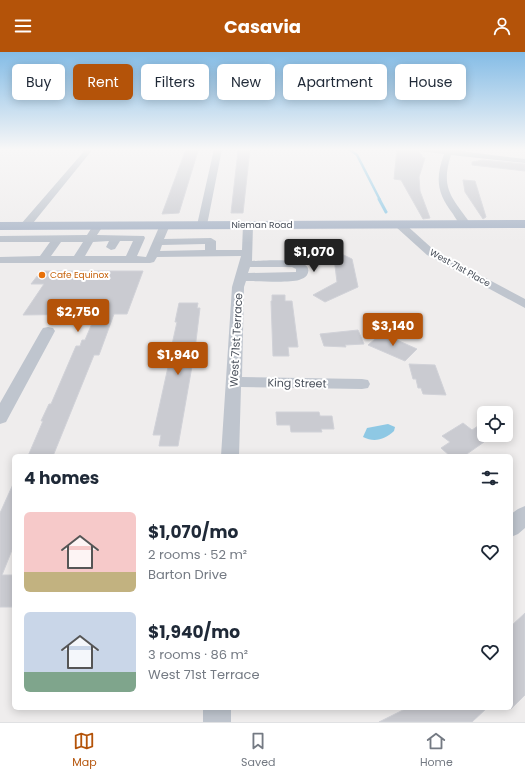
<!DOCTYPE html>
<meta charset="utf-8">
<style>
:root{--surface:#fff;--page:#f6f6f7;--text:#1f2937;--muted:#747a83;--line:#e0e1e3;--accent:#b45309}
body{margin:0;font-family:Poppins,sans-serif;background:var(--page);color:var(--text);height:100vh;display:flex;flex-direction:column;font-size:15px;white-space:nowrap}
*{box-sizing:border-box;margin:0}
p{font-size:13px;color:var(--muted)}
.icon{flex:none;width:22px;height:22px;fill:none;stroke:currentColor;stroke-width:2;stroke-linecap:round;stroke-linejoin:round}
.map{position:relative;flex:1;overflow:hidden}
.details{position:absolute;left:12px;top:402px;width:501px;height:256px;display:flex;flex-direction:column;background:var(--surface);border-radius:6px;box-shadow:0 2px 10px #0003}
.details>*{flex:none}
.banner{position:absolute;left:12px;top:12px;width:501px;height:36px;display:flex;gap:8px}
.controls{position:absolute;left:477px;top:354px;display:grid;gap:8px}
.controls a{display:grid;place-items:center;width:36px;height:36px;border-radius:6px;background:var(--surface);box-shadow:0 2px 10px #0003;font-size:20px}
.price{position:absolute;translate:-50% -34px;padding:0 9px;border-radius:4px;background:var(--accent);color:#fff;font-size:13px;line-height:26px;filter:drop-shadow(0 1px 2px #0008)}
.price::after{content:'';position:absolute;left:50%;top:24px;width:12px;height:9px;margin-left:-6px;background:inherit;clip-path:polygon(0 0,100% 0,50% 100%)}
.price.active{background:#222;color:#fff}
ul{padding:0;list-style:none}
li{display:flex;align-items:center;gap:12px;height:100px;padding:0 12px}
li span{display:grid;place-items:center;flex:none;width:112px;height:80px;border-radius:6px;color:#555}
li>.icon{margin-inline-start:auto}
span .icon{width:48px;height:48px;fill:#fffc;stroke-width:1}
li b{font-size:17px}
h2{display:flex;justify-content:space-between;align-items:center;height:48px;padding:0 12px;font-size:17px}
.tag{padding:0 14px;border-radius:6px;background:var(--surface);box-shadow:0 2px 10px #0003;font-size:14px;line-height:36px}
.tag.active{background:var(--accent);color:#fff}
header{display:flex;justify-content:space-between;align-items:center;height:52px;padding:0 12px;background:var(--accent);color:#fff;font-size:18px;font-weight:700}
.tab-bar{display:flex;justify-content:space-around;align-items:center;height:56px;border-top:1px solid var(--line);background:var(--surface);font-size:11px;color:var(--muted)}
.tab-bar a{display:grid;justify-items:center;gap:2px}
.tab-bar .active{color:var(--accent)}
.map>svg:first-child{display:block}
.water{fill:#8ec8e4}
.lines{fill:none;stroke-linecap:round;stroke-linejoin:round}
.stream-far1{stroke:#8ec8e4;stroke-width:2.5}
.stream{stroke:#8ec8e4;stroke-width:3}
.building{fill:#cacbd1;stroke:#d1d2d8}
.minor{fill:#bfc5ce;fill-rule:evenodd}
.major{fill:#aeb9ca;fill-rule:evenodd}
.food-dot{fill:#e8710a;stroke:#fff;stroke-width:1.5}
.labels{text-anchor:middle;stroke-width:4;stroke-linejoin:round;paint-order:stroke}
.far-street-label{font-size:9px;fill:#474e59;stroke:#fff}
.far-food-label{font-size:9px;fill:#c56008;stroke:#fff;text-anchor:start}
.street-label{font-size:11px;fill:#474e59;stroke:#fff}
</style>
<header><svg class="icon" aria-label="menu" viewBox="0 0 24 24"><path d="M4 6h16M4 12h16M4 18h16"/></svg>Casavia<svg class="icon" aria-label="person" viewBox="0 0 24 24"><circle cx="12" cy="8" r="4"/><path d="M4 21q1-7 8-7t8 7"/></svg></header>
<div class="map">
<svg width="525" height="670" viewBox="0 0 525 670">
<rect width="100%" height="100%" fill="#efeded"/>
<path class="water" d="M 388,372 L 395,375 L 394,379 C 385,387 375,391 363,385 L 367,376 Z"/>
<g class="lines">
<path class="stream-far1" d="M 349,97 L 357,103 L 380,148"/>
<path class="stream" d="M 379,147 L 386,160"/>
</g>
<path class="building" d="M 186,97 L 197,97 L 197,99 L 198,99 L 179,161 L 162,162 Z
M 240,97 L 250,97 L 243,161 L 231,161 L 238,99 Z
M 397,97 L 416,97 L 422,103 L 422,105 L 425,106 L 419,125 L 420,139 L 430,166 L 423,167 L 401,128 L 394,127 Z
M 483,108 L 525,112 L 525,119 L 472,113 L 472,110 Z
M 463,128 L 475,129 L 486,165 L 483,167 L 465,140 Z
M 333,198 L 352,207 L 358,235 L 325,250 L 313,243 L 337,230 Z
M 41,219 L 143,219 L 127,262 L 114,262 L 99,303 L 94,303 L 53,404 L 28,404 L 43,369 L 41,369 L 49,352 L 51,352 L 76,294 L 80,294 L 82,288 L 85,288 L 96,262 L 23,263 L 44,232 L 31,232 Z
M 272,243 L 285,243 L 285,249 L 292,249 L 298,295 L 288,295 L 289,304 L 273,304 L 271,249 L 272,249 Z
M 179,251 L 198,251 L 197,256 L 200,256 L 195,297 L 178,394 L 159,394 L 161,383 L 153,383 L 170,306 L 169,306 L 177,270 L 175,270 Z
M 358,278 L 364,292 L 345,293 L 346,295 L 324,294 L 320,282 Z
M 381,282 L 399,289 L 417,297 L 405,309 L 368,293 Z
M 409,312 L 435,313 L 446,343 L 423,342 L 421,336 L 418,336 L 416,327 L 413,327 Z
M 276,360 L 319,360 L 320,364 L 332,364 L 334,377 L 321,377 L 322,380 L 291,380 L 290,373 L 277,373 Z
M 484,370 L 484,390 L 464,404 L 450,404 L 441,396 L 450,390 L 442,384 L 463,371 L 472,378 Z
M 14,430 L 14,493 L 2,523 L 14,523 L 14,550 L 12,555 L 0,555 L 0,461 Z
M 525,561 L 525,643 L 511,657 L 511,574 Z
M 407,656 L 487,656 L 472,670 L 379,670 Z"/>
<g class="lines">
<path class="minor" d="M 86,97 L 93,97 L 29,176 L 21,176 L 20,174 L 21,172 Z
M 214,97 L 222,97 L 207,173 L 202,176 L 197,173 Z
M 417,97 L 453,97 L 452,98 L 525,107 L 525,111 L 451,103 C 440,136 452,146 471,172 L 466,175 C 460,174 456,167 453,162 C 437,141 435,127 444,102 L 420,99 Z
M 165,170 L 170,173 L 164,187 L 211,186 L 216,189 L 216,198 L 242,198 L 243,173 L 248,170 L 252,171 L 253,173 L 252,209 C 261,209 318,203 307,223 C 306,225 302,227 299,228 C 289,231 259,229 246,229 L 244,235 L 242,325 L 362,327 L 368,328 L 370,332 L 368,336 L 362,337 L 241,335 L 239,404 L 221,404 L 232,235 L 241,204 L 157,205 L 154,210 L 150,211 L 0,211 L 0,205 L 40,204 L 50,190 L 0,190 L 0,184 L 87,183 L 94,172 L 98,171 L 103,174 L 97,183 L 144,184 L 145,186 L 137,204 L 146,205 L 160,173 ZM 109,189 L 106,195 L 111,198 L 115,197 L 120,189 L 133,189 L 126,204 L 85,204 L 93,190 ZM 61,190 L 83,190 L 74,204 L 51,204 ZM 205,192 L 205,198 L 160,199 L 162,193 ZM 250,215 L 292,215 L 296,217 L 296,220 L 248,221 Z
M 400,170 L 404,171 L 435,199 L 525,247 L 525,256 L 427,203 L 396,175 L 395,173 L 396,171 Z
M 48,275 L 53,276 L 55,279 L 6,370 L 0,372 L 0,351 L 41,279 L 43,276 Z
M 525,454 L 525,476 L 518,482 L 511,485 L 511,462 L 518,457 Z
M 203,656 L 231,656 L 231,670 L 203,670 Z"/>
<path class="major" d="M 525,168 L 525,176 L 0,178 L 0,170 Z"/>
</g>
<linearGradient id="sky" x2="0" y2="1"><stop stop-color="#84bce6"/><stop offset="0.51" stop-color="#f8f7f7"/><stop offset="1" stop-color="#f8f7f7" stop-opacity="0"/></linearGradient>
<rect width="525" height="191" fill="url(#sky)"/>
<circle class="food-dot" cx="42" cy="223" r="4"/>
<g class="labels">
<g class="far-street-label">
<text x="262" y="176">Nieman Road</text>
<text transform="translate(460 216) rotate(29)" y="3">West 71st Place</text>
</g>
<g class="far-food-label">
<text x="50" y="226">Cafe Equinox</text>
</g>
<g class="street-label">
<text transform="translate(236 288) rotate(-87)" y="4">West 71st Terrace</text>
<text transform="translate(297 331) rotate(1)" y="4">King Street</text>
</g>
</g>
</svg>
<div class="controls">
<a><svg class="icon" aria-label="locate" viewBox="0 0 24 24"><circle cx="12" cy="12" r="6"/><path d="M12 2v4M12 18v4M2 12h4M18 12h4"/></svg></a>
</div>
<b class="price active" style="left:314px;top:221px">$1,070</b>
<b class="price" style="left:78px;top:281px">$2,750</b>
<b class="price" style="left:393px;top:295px">$3,140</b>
<b class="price" style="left:178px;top:324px">$1,940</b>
<div class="banner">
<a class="tag">Buy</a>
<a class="tag active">Rent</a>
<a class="tag">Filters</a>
<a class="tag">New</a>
<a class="tag">Apartment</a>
<a class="tag">House</a>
</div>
<section class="details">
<h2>4 homes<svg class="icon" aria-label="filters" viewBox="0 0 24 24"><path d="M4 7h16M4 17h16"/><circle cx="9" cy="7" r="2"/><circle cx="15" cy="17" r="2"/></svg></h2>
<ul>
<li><span style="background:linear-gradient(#f6c9c9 75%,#c2b280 0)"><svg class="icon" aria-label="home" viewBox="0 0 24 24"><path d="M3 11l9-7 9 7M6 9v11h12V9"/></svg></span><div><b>$1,070/mo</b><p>2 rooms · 52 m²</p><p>Barton Drive</p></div><svg class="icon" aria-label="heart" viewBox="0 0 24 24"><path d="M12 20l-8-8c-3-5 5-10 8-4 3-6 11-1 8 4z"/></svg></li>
<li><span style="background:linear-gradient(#c9d6e8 75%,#7fa58c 0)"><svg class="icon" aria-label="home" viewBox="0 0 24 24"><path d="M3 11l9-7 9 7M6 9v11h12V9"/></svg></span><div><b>$1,940/mo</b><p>3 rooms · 86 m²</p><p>West 71st Terrace</p></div><svg class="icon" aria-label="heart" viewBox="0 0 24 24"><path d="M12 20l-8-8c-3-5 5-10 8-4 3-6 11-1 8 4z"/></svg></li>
</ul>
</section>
</div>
<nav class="tab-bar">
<a class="active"><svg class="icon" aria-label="map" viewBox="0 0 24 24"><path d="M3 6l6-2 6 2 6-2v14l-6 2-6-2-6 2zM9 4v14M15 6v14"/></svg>Map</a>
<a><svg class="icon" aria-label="saved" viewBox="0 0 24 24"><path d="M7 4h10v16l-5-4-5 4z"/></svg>Saved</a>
<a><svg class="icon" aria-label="home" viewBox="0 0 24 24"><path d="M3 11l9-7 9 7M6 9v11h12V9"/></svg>Home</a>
</nav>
